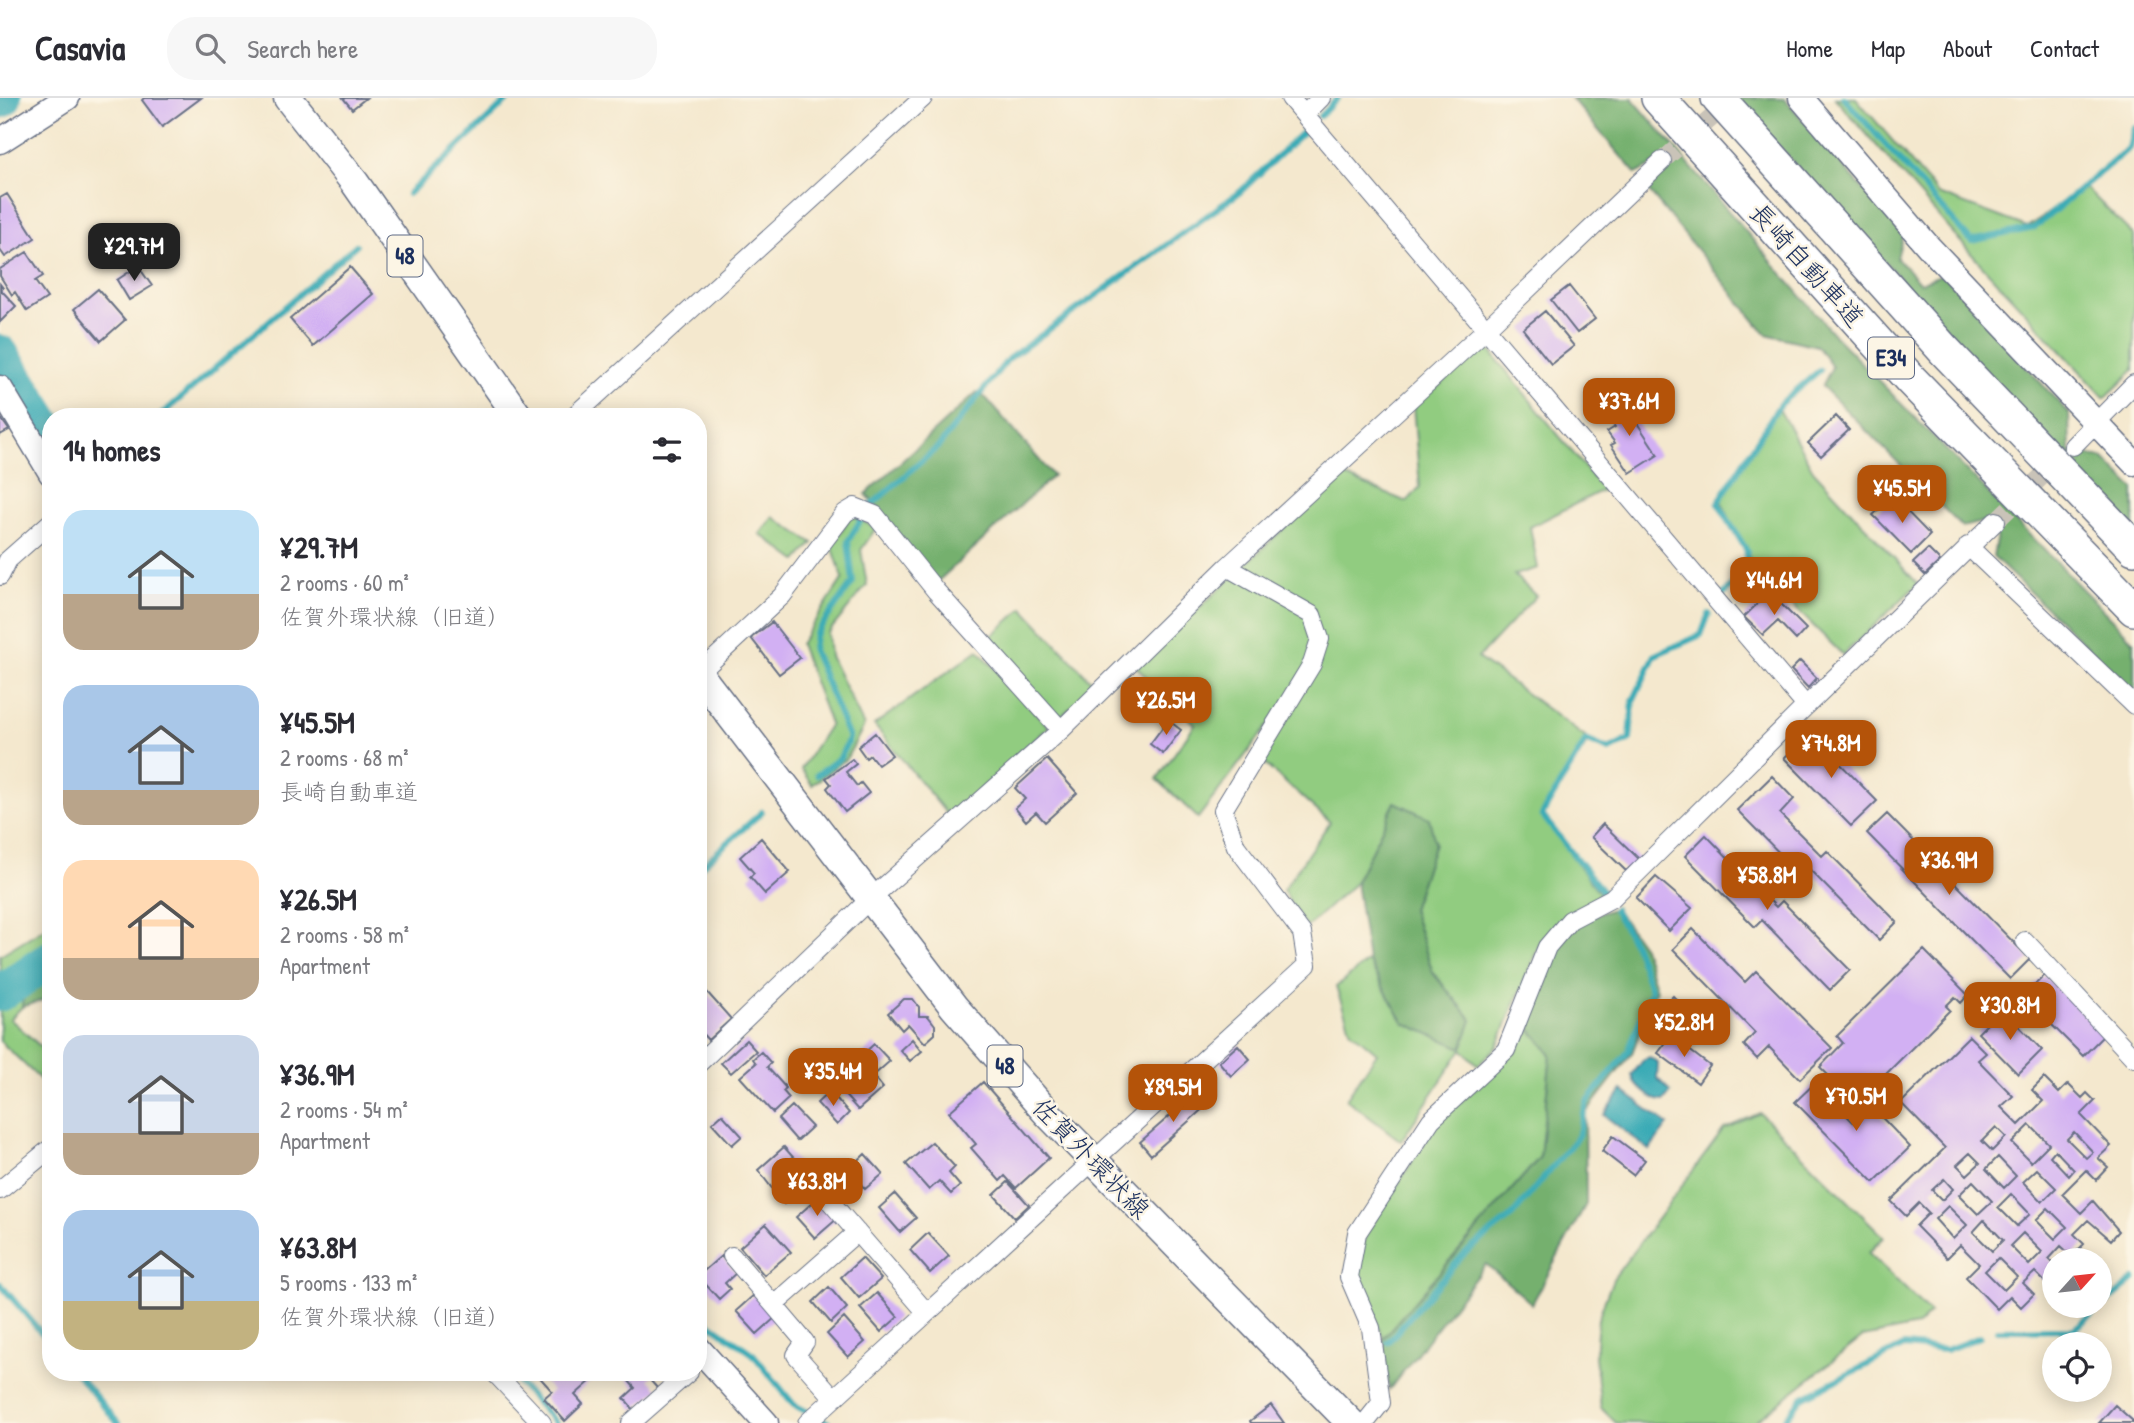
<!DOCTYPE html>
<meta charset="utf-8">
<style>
:root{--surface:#fff;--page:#f7f7f7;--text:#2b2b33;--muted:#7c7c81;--line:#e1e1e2;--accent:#b45309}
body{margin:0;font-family:"Patrick Hand","Klee One",sans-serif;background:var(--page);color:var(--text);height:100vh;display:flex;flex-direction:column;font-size:26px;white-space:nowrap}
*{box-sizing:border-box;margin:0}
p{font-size:23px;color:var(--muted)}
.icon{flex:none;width:38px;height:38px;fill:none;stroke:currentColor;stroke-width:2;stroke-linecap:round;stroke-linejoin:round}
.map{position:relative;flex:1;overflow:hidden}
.sheet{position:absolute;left:42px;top:310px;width:665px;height:973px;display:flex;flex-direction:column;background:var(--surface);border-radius:28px;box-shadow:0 4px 18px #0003}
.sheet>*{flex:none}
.needle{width:46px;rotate:63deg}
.buttons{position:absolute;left:2042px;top:1150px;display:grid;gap:14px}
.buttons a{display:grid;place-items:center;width:70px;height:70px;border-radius:50%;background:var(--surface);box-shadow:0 4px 18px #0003;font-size:35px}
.price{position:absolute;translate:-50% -60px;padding:0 16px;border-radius:14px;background:var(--accent);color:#fff;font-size:23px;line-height:46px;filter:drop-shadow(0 2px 4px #0008)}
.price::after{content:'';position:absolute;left:50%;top:42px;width:21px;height:16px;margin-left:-10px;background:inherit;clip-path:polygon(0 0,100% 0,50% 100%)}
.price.on{background:#222;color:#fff}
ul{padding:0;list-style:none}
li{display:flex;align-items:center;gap:21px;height:175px;padding:0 21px}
li span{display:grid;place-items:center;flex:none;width:196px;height:140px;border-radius:21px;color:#555}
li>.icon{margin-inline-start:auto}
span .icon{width:84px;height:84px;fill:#fffc;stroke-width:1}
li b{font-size:30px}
h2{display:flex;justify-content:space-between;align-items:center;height:84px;padding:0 21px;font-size:30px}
header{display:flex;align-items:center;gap:42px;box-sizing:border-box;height:98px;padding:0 35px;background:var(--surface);border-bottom:2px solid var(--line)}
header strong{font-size:33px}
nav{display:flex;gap:38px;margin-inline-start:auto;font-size:24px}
.search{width:490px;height:63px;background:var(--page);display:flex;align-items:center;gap:18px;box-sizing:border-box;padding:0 24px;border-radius:28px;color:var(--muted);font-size:26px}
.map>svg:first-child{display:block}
.green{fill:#91cc80;stroke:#567e6f;stroke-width:2}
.forest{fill:#74b06e;stroke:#487066;stroke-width:2}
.water{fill:#3aabb6;stroke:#2a6d8a;stroke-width:2}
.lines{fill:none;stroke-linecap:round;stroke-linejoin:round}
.stream{stroke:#3aabb6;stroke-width:6}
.river{stroke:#3aabb6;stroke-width:37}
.building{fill:#d2b0f3;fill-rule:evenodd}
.street-tunnel{stroke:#c9c3b8;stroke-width:18;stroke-dasharray:18 9;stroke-linecap:butt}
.street-casing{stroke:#677085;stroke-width:20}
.secondary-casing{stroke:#677085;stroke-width:27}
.primary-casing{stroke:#677085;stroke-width:31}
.highway-casing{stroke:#677085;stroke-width:36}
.street{stroke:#fff;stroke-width:18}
.secondary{stroke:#fff;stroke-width:24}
.primary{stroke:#fff;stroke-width:28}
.highway{stroke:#fff;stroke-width:33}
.labels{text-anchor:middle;stroke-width:5;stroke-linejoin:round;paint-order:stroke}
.shield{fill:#fcf5e5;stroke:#5e6a86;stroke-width:2}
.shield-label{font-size:24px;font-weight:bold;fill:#1b2f5e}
.street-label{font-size:26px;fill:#1b2f5e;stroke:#fcf5e5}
</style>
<header>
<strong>Casavia</strong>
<div class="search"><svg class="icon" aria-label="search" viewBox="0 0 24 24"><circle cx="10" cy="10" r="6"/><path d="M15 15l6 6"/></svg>Search here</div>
<nav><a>Home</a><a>Map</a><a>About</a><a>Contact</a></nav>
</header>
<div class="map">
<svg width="2134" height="1325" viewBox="0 0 2134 1325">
<rect width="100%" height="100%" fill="#fcf5e5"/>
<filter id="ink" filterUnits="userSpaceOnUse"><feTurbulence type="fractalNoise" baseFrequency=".0143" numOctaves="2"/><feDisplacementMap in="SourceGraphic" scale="14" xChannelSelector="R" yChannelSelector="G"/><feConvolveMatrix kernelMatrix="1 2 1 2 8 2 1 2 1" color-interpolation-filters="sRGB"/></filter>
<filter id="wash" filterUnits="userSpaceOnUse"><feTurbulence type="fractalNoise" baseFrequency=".00686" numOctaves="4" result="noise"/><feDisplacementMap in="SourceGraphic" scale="28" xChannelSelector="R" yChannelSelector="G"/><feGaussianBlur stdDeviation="1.57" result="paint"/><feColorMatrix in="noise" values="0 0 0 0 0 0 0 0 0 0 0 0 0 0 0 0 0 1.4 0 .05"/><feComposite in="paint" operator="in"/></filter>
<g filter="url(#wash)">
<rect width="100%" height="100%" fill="#f4e8ce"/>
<path class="green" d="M 1835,0 L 1856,0 L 1938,96 L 2027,129 L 2086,90 L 2134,138 L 2134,272 L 2105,300 L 1975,160 Z
M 1487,249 L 1603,392 L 1530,429 L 1538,470 L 1514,477 L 1536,498 L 1478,560 L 1589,642 L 1541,716 L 1600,796 L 1568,817 L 1540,845 L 1497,949 L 1478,967 L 1462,951 L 1401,1043 L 1346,1001 L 1377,955 L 1351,933 L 1336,889 L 1368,863 L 1404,925 L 1462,950 L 1472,922 L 1433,875 L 1412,811 L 1435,745 L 1395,705 L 1356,784 L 1306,830 L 1283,792 L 1330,724 L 1260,662 L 1319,560 L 1198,720 L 1157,681 L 1195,626 L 1136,569 L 1341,377 L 1407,404 L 1420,389 L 1413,308 Z
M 1779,311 L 1813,372 L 1918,486 L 1843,557 L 1754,469 L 1721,403 Z
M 851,417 L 876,430 L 861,452 L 867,487 L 828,535 L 830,558 L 864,628 L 846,661 L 812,687 L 801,671 L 830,626 L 800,546 L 843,480 L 832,448 Z
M 773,419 L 813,445 L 797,463 L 760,436 Z
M 1023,510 L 1095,587 L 1057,622 L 987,542 Z
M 978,552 L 1049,629 L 950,720 L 874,627 Z
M 51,826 L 51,846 L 22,862 L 0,882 L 0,857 Z
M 25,887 L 22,909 L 10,921 L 51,958 L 51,992 L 0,943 L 0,905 Z
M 1530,931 L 1551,956 L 1540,1059 L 1383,1240 L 1356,1178 L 1367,1134 L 1437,1025 L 1517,952 Z
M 1760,1015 L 1884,1139 L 1869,1155 L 1930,1215 L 1917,1228 L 1863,1239 L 1753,1325 L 1616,1325 L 1601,1310 L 1595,1259 L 1598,1221 L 1613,1181 L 1724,1031 Z"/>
<path class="forest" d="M 1571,0 L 1632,0 L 1836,239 L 2134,544 L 2134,593 L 1993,459 L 2000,420 L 1962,429 L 1822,288 L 1832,269 L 1817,248 L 1766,236 L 1647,91 L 1671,58 L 1636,76 Z
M 1734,0 L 1784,0 L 1903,137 L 1897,160 L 1920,185 L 1943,176 L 2069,316 L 2070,354 L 2103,360 L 2134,391 L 2134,435 Z
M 977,294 L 987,301 L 1053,378 L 937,484 L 866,396 Z
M 1395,704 L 1429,720 L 1435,745 L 1412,811 L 1433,875 L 1472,922 L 1462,950 L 1404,925 L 1368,863 L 1356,784 Z
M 1615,810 L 1643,849 L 1656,892 L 1632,955 L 1585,1016 L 1586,1106 L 1532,1206 L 1486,1166 L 1389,1292 L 1383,1240 L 1540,1059 L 1551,956 L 1530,931 L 1550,855 L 1575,824 Z
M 51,872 L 51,895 L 43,902 L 22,909 L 25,887 Z"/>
<path class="water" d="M 1650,959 L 1658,965 L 1657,980 L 1671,994 L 1664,1003 C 1652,1003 1635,989 1632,977 L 1644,961 Z
M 1622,992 L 1668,1027 L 1649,1052 L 1604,1017 Z"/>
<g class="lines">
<path class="stream" d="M 1844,0 L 1971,143 L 2034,130 L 2129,50 L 2134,29
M 1320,18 L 1338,0
M 408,96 L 510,0
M 160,318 L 356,147
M 1721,499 L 1743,476 L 1747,453 L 1718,405 L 1780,306 L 1820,272
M 817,677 L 840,660 L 849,640 L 813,552 L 815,537 L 853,484 L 848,443 L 868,410 L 939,348 L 1008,261 L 1240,94 L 1305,32
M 698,771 L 762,714
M 1603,794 L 1542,717 L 1586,642 L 1609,652 L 1630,641 L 1633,603 L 1655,557 L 1701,537 L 1709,516
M 0,1186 L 51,1246
M 698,1217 L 753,1256 L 794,1307 L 829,1325
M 1998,1232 L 2074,1231 L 2134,1182
M 1388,1244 L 1464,1156 L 1512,1118 L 1578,1038 L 1587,1004 L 1628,954 L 1651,892 L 1635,848 L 1614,811
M 75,1274 L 118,1325
M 512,1278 L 556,1325
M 1782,1325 L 1802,1300 L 1904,1248 L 1946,1252 L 1980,1239"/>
<path class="river" d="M 0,2 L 3,0
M 0,255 L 51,336
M 0,895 L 51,861"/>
</g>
<g id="blocks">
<path class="building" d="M 144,0 L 201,0 L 162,29 L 142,2 Z
M 343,0 L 366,0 L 352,11 Z
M 7,96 L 35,140 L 5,159 L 0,152 L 0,100 Z
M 27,154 L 43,178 L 35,183 L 47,200 L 27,213 L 15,194 L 12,197 L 0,178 L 0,171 Z
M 138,168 L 152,188 L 129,202 L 117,182 Z
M 350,169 L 373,196 L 313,248 L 290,221 Z
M 0,186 L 3,190 L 1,192 L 16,208 L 0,224 Z
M 1569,188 L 1595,221 L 1577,235 L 1551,202 Z
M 98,191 L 125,222 L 101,243 L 74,211 Z
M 1545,213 L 1574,248 L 1551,266 L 1523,231 Z
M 1622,302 L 1658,357 L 1630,375 L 1611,347 L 1615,345 L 1607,334 L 1615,329 L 1605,314 Z
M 1836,318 L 1849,332 L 1821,358 L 1808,345 Z
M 0,319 L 9,332 L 0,337 Z
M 1893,399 L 1930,437 L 1911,456 L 1873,417 Z
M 1928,451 L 1940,463 L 1925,477 L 1913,465 Z
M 1769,494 L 1806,531 L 1796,542 L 1778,523 L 1763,537 L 1744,519 Z
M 772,524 L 800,560 L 779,576 L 751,540 Z
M 1800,563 L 1817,580 L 1808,590 L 1791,572 Z
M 1168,622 L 1181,632 L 1163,656 L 1150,646 Z
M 875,635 L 892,657 L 878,667 L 870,657 L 866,660 L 858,649 Z
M 1810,635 L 1877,703 L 1851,728 L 1784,660 Z
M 852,661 L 856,666 L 846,674 L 857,688 L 861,685 L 869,695 L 845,714 L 827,690 L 831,686 L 826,680 Z
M 1047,661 L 1077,695 L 1045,724 L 1036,714 L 1026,723 L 1015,710 L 1025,701 L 1015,690 Z
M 1772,678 L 1794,701 L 1780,716 L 1822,758 L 1827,753 L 1897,824 L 1879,842 L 1810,772 L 1803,779 L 1737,712 Z
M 1887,716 L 2030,861 L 2010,881 L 1867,735 Z
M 1603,726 L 1639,761 L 1626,773 L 1591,739 Z
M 1706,737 L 1776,809 L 1782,803 L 1850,872 L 1830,892 L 1762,822 L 1755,829 L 1685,758 Z
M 761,740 L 790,774 L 765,796 L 750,779 L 754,775 L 740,759 Z
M 1656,779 L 1692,810 L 1669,833 L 1636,800 Z
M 1693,831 L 1745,884 L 1756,873 L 1832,950 L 1800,981 L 1769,949 L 1757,961 L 1744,947 L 1755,935 L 1673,851 Z
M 1924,852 L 1968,897 L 1961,905 L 1955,899 L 1946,908 L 1950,912 L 1880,982 L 1876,978 L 1852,1001 L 1820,969 L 1843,945 L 1837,938 Z
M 2045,877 L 2104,937 L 2083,958 L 2023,898 Z
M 698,884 L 731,921 L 708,942 L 698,931 Z
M 1673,898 L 1684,909 L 1674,919 L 1663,908 Z
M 904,901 L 913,901 L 919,909 L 919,918 L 928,918 L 935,927 L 935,936 L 925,945 L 908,926 L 902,932 L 888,915 Z
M 2002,911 L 2042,952 L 2018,976 L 1978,935 Z
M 1671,938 L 1710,968 L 1698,985 L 1658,955 Z
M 1969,938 L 1986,955 L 1978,962 L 2013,998 L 2001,1009 L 2019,1027 L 2043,1003 L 2032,992 L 2044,980 L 2059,995 L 2068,986 L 2082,1000 L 2087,995 L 2095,1003 L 2081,1017 L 2111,1048 L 2098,1060 L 2108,1069 L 2096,1082 L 2086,1072 L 2062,1096 L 2081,1115 L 2093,1103 L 2119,1133 L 2111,1142 L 2088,1122 L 2074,1136 L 2084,1146 L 2072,1158 L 2061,1148 L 2049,1161 L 2054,1166 L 2054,1176 L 2046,1185 L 2035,1174 L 2023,1185 L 2034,1196 L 2021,1209 L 2010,1198 L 1997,1211 L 1966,1179 L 1979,1166 L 1960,1147 L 1947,1160 L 1916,1128 L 1929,1115 L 1919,1105 L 1906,1118 L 1891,1103 L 1945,1050 L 1901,1005 ZM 2030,1027 L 2049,1046 L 2031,1064 L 2012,1045 ZM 1996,1029 L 2006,1039 L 1992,1053 L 1982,1043 ZM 2074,1034 L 2093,1054 L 2086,1060 L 2067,1041 ZM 2055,1052 L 2074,1072 L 2069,1078 L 2050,1058 ZM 1970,1055 L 1980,1065 L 1967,1077 L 1957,1067 ZM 1998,1059 L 2016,1078 L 2004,1090 L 1986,1071 ZM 2037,1071 L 2056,1090 L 2042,1104 L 2023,1084 ZM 1944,1081 L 1953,1091 L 1942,1102 L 1932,1092 ZM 1973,1083 L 1992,1103 L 1978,1116 L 1959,1097 ZM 2011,1096 L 2030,1116 L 2017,1128 L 1998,1109 ZM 1948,1108 L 1967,1127 L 1953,1141 L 1935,1121 ZM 2048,1110 L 2067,1129 L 2055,1141 L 2036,1122 ZM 1984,1122 L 2003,1142 L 1992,1153 L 1973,1134 ZM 2023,1135 L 2042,1154 L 2029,1167 L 2010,1148 ZM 1998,1160 L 2017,1179 L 2004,1192 L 1985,1173 Z
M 912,941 L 922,953 L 910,963 L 900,952 Z
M 746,942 L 756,953 L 731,975 L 721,965 Z
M 874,946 L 890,963 L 873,978 L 883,990 L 858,1012 L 833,984 Z
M 1238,947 L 1250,961 L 1231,978 L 1219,964 Z
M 761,954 L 771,965 L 767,969 L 786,990 L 783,993 L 789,1000 L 773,1015 L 740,979 L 756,965 L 753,961 Z
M 983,984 L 1049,1060 L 1016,1090 L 1005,1078 L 1000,1083 L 971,1050 L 976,1046 L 949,1014 Z
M 1815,985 L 1854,1025 L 1871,1008 L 1910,1049 L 1874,1084 L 1795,1004 Z
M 830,993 L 849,1015 L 837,1027 L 817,1005 Z
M 1196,995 L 1207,1007 L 1151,1057 L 1140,1044 Z
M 792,1008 L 812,1029 L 797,1043 L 778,1021 Z
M 722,1016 L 742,1038 L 732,1047 L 712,1025 Z
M 1613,1038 L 1645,1062 L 1633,1077 L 1602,1053 Z
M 932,1044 L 955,1069 L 949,1075 L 960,1088 L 951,1096 L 939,1083 L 929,1092 L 906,1066 Z
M 784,1049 L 808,1076 L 804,1081 L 807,1085 L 784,1106 L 758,1072 Z
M 865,1056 L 883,1076 L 865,1091 L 848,1072 Z
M 1008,1084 L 1029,1107 L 1015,1120 L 994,1097 Z
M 895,1096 L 916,1120 L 900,1134 L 879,1110 Z
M 819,1099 L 838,1120 L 815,1140 L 796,1119 Z
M 766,1126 L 791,1154 L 764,1177 L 740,1149 Z
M 928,1135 L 949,1158 L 930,1175 L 910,1152 Z
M 721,1158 L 736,1175 L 725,1185 L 730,1191 L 719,1201 L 698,1178 Z
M 862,1160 L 881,1181 L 859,1200 L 841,1179 Z
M 829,1189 L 847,1210 L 831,1225 L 813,1204 Z
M 877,1195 L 898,1219 L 881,1234 L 860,1210 Z
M 755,1196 L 776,1219 L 757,1236 L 736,1213 Z
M 844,1220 L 865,1244 L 848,1259 L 827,1236 Z
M 535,1274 L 585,1274 L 592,1282 L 575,1297 L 583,1306 L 565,1323 L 544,1300 L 552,1293 Z
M 621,1274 L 657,1274 L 649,1281 L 658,1291 L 634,1312 L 624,1300 L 635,1290 Z
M 1271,1307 L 1284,1325 L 1251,1325 L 1250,1323 Z
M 2115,1307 L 2134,1324 L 2134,1325 L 2099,1325 Z"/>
</g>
</g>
<g filter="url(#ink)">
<use href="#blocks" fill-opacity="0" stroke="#677085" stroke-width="2"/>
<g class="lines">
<path class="street-tunnel" d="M 1662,63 L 1731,3
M 1996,423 L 2073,348"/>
<g class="street-casing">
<path id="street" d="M 1290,0 L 1806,608 L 1996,423
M 1305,16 L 1321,0
M 574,318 L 923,0
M 2073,348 L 2134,286
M 1968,448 L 2134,607
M 0,478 L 8,462 L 51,424
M 698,576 L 782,498 L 845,415 L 855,409 L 875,417 L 936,493 L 1061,632
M 2025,843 L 2134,960
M 698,966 L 869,802 L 1061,632 L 1227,469 L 1484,233 L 1662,63
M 0,1092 L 51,1050
M 828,1101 L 927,1215
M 732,1158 L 805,1244 L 796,1257 L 834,1300
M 774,1207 L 857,1134
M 494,1274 L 542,1325
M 631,1325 L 689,1274
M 807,1325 L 1307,867 L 1302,835 L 1236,748 L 1223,712 L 1312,566 L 1320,541 L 1312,517 L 1227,469
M 1365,1325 L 1381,1305 L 1371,1230 L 1349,1179 L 1357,1135 L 1431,1022 L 1506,952 L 1547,849 L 1570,822 L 1612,800 L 1806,608"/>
</g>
<g class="secondary-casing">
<path id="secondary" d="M 1801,0 L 1928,148 L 2134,365
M 0,43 L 67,0
M 0,290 L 51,375
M 698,1250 L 766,1325"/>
</g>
<g class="primary-casing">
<path id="primary" d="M 288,0 L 355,85 L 518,318
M 698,575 L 954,909 L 1048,1016 L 1351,1325"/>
</g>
<g class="highway-casing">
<path id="highway" d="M 1658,0 L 1911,282 L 2134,511
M 1718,0 L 1944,252 L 2134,450"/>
</g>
<use href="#street" class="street"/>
<use href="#secondary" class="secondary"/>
<use href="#primary" class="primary"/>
<use href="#highway" class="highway"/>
</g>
</g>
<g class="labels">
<g class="shield">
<rect x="387.5" y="137.5" width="35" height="41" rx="5"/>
<rect x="1868" y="239.5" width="46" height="41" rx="5"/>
<rect x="987.5" y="947.5" width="35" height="41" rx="5"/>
</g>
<g class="shield-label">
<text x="405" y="166">48</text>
<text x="1891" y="268">E34</text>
<text x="1005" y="976">48</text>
</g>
<g class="street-label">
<text transform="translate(1807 167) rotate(48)" y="9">長崎自動車道</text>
<text transform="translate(1091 1060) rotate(46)" y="9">佐賀外環状線</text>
</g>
</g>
</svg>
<div class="buttons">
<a><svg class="needle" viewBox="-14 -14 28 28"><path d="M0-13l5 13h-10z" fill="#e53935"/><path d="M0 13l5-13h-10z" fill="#7c7c81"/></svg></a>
<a><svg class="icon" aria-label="locate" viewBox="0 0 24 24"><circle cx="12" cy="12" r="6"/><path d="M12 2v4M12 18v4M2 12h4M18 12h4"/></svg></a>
</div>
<b class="price on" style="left:134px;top:185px">¥29.7M</b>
<b class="price" style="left:1629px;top:340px">¥37.6M</b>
<b class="price" style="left:1902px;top:427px">¥45.5M</b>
<b class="price" style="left:1774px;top:519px">¥44.6M</b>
<b class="price" style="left:1166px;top:639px">¥26.5M</b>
<b class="price" style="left:1831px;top:682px">¥74.8M</b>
<b class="price" style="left:1949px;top:799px">¥36.9M</b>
<b class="price" style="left:1767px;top:814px">¥58.8M</b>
<b class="price" style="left:2010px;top:944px">¥30.8M</b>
<b class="price" style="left:1684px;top:961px">¥52.8M</b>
<b class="price" style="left:833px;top:1010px">¥35.4M</b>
<b class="price" style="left:1173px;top:1026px">¥89.5M</b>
<b class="price" style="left:1856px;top:1035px">¥70.5M</b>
<b class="price" style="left:817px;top:1120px">¥63.8M</b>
<section class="sheet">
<h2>14 homes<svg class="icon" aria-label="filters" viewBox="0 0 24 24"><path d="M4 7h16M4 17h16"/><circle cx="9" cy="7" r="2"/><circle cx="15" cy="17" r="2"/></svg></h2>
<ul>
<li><span style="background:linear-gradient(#bfe0f5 60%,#b9a48a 0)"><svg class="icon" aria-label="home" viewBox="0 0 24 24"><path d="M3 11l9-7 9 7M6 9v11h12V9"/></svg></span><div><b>¥29.7M</b><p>2 rooms · 60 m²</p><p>佐賀外環状線（旧道）</p></div></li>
<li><span style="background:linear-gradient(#a9c7e8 75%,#b9a48a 0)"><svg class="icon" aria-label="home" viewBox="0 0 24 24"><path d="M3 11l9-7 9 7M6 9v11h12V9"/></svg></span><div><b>¥45.5M</b><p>2 rooms · 68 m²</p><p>長崎自動車道</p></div></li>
<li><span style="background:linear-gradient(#ffd9b3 70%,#b9a48a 0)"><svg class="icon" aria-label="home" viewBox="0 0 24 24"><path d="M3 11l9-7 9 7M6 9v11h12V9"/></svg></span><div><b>¥26.5M</b><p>2 rooms · 58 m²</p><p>Apartment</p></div></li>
<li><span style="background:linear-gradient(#c9d6e8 70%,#b9a48a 0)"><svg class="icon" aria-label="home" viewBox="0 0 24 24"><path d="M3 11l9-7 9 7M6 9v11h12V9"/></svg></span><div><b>¥36.9M</b><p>2 rooms · 54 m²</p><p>Apartment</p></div></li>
<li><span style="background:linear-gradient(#a9c7e8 65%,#c2b280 0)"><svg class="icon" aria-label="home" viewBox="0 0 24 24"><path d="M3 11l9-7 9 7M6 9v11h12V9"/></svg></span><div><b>¥63.8M</b><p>5 rooms · 133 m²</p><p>佐賀外環状線（旧道）</p></div></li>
</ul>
</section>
</div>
